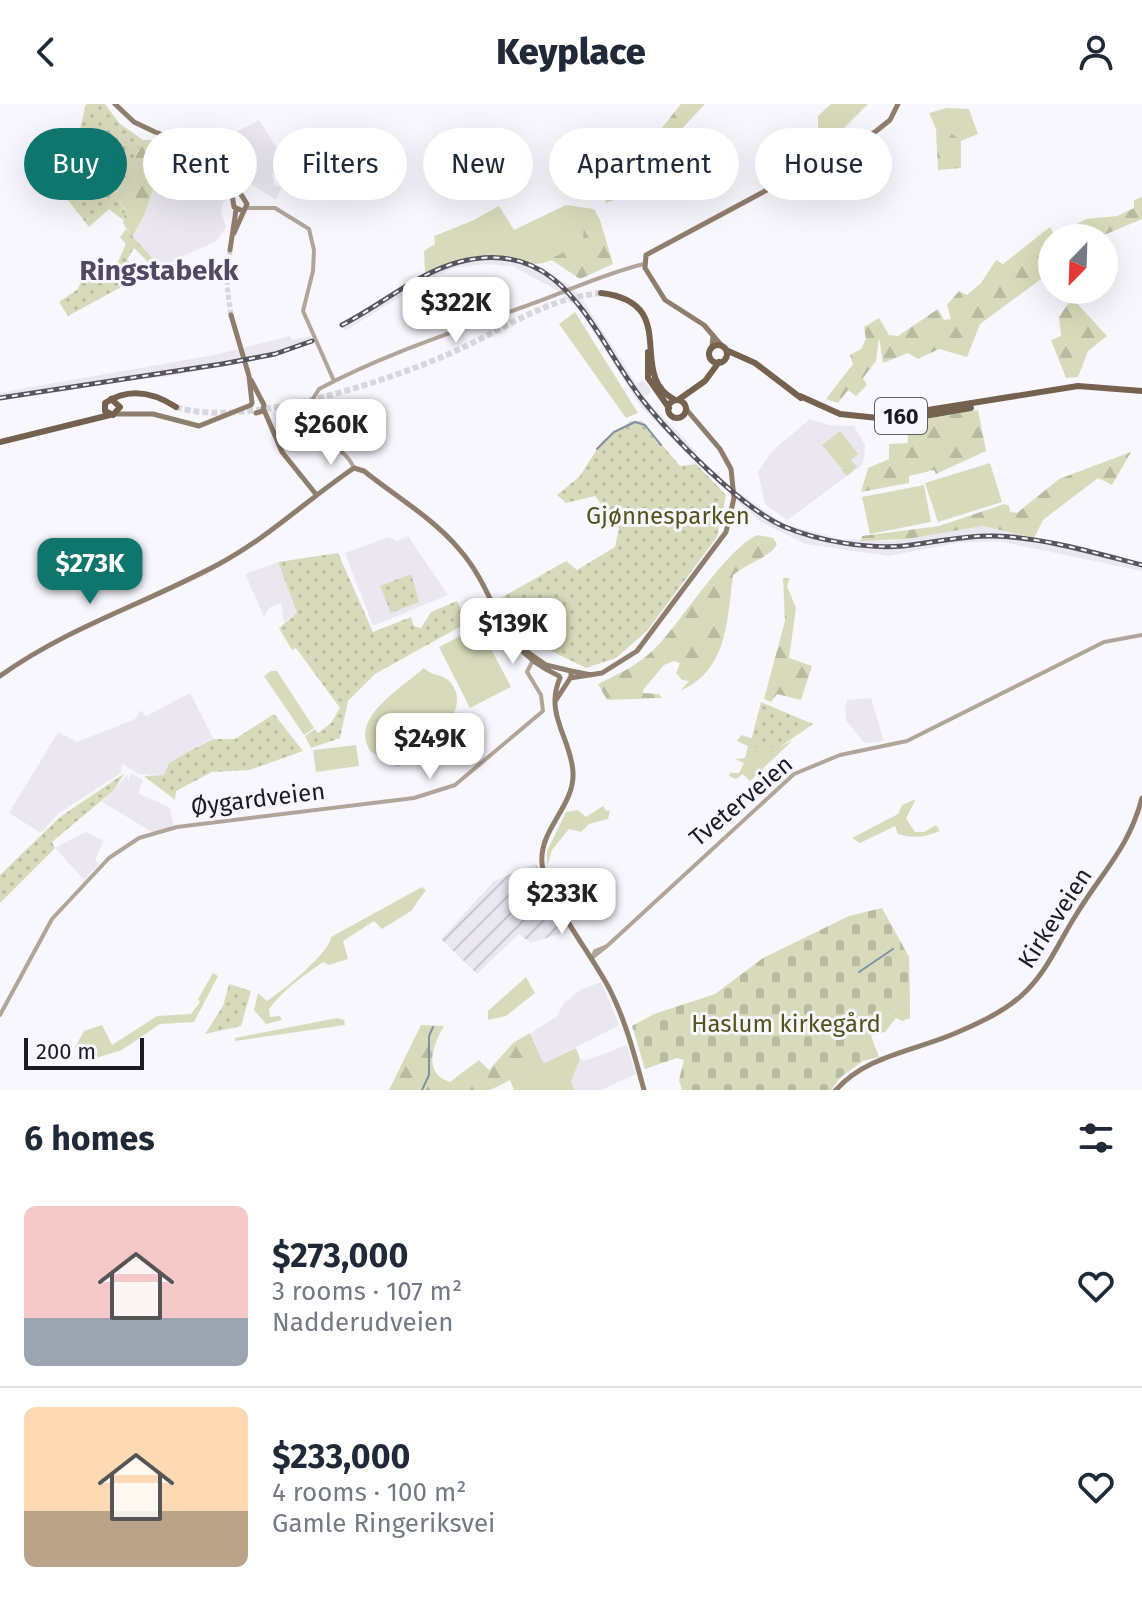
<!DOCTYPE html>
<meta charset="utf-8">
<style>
:root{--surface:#fff;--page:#f2f2f3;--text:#1f2937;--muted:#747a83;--line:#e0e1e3;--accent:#0f766e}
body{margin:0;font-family:"Fira Sans",sans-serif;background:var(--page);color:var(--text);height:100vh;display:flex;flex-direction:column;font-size:30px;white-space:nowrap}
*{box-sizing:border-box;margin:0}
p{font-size:26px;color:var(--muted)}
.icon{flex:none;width:44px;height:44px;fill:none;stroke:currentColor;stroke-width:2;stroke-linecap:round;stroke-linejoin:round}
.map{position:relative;height:986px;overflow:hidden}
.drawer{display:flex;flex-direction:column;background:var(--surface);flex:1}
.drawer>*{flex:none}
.top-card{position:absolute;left:24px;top:24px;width:1094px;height:72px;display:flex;gap:16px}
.needle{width:52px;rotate:203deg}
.controls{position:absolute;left:1038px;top:120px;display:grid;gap:16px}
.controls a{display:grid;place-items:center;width:80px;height:80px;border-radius:50%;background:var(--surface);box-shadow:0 8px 32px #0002;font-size:40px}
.scale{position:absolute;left:24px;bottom:20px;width:120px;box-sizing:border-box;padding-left:8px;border:4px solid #1d1925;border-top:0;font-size:22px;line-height:28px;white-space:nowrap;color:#1d1925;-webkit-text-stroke:6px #f9f7fe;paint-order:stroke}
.price{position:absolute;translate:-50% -68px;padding:0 18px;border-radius:16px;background:#fff;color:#222;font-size:26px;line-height:52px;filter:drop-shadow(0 2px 4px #0008)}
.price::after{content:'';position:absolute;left:50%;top:48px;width:24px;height:18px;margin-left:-12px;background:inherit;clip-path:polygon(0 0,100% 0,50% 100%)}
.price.active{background:var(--accent);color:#fff}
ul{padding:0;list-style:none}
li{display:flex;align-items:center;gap:24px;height:200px;padding:0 24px}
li+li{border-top:2px solid var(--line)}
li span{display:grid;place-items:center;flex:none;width:224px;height:160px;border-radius:12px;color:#555}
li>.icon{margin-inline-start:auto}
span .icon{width:96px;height:96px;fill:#fffc;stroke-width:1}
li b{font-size:34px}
h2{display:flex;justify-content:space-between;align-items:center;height:96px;padding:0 24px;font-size:34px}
.tag{padding:0 28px;border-radius:36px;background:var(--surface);box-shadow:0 8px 32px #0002;font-size:28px;line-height:72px}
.tag.active{background:var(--accent);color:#fff}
header{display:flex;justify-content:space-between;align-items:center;height:104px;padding:0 24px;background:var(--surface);font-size:36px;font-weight:800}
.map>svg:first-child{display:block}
.built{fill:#eae7f1}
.industrial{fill:url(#industrial-furrows)}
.grass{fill:#d8dbbb}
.forest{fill:url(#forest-firs)}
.cemetery{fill:url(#cemetery-stones)}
.park{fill:url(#park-dots)}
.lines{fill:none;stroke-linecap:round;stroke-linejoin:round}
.stream{stroke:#8090a6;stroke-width:2}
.secondary-tunnel{stroke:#d8d6dd;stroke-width:5;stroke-dasharray:5 2.5;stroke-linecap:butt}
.primary-tunnel{stroke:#d8d6dd;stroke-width:6;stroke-dasharray:6 3;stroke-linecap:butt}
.tertiary{stroke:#b1a59a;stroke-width:4}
.secondary{stroke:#8f7d6d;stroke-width:5}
.primary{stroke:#76604e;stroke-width:6}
.rail-casing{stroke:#58545f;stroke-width:5}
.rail{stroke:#f9f7fe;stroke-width:2;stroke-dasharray:6;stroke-linecap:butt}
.labels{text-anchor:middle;stroke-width:6;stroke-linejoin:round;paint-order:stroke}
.shield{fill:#f9f7fe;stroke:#5f5c66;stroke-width:2}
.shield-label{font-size:22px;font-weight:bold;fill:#1d1925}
.park-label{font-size:24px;fill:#51531c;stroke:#f9f7fe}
.street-label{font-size:24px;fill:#1d1925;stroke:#f9f7fe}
.quarter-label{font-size:28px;font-weight:bold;fill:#514863;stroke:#f9f7fe}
</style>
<header><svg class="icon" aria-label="back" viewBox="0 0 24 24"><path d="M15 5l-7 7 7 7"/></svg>Keyplace<svg class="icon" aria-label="person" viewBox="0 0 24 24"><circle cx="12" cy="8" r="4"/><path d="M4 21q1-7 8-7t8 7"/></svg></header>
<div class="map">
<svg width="1142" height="986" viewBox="0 0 1142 986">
<defs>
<pattern id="industrial-furrows" width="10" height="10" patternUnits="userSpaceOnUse" patternTransform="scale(2)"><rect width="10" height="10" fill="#eae7f1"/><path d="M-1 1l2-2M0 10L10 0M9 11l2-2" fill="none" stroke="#c8c6ce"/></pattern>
<pattern id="forest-firs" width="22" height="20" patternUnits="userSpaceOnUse" patternTransform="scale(2)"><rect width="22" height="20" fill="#d8dbbb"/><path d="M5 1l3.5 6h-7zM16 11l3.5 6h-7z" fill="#b9bba1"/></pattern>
<pattern id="cemetery-stones" width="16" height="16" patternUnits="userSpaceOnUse" patternTransform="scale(2)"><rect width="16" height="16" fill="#d8dbbb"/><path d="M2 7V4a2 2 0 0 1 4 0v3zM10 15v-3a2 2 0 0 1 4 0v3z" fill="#b9bba1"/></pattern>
<pattern id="park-dots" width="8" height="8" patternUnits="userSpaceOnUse" patternTransform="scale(2)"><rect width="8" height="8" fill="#d8dbbb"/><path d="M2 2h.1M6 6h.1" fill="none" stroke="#b9bba1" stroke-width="1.8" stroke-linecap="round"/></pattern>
</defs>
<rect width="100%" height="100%" fill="#f9f7fe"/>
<path class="built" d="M 259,16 L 287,60 L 272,70 L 275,82 L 281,83 L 276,96 L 232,68 L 205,45 Z
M 172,45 L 226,83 L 227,91 L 221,106 L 226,123 L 216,137 L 160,163 L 132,133 L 144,112 L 166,47 Z
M 489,152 L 529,159 L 569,181 L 581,193 L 636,279 L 643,277 L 649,283 L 651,288 L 644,293 L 697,348 L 691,354 L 641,303 L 580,207 L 556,186 L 514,163 L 486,160 L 455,164 L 429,175 L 345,227 L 340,219 L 438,162 Z
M 290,232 L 292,236 L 310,232 L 313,239 L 270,253 L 164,273 L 94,279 L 0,296 L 0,289 L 25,284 L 214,251 Z
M 810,315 L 828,321 L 854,322 L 865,341 L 864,355 L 862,361 L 787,416 L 765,400 L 758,368 L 771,348 Z
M 739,389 L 784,420 L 840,435 L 893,437 L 983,422 L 1142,459 L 1142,467 L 998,437 L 958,439 L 888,452 L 805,440 L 759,417 L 737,397 Z
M 408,432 L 448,491 L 373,522 L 345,449 L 389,433 L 397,437 Z
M 278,458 L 297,510 L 284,518 L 281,499 L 269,504 L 264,513 L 245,470 Z
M 190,589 L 213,634 L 170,658 L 164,671 L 139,670 L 122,660 L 121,669 L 59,709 L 41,729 L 9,709 L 58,628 L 77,638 L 135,615 L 141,606 L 146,612 Z
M 871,594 L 884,637 L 864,639 L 846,616 L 845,603 L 847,596 Z
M 131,669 L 143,676 L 138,689 L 170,704 L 174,723 L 152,728 L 102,698 L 128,670 L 128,677 Z
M 86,728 L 104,737 L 95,755 L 99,760 L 84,776 L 55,744 Z
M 601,878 L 619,921 L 544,960 L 531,929 L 557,912 L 564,899 L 580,886 Z
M 627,941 L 636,970 L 601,986 L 575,986 L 571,977 L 580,955 L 587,956 Z"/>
<path class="industrial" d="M 536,760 L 559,808 L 562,829 L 531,839 L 519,830 L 477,870 L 441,835 L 494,777 Z"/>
<path class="grass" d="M 831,0 L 868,0 L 823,45 L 814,48 L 807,40 L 818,34 L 818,12 Z
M 947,4 L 969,5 L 978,30 L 961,37 L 936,25 L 929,9 Z
M 566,101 L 594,105 L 600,116 L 587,118 L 583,139 C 572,148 547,161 533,160 C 525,160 517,155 509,153 C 479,148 451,155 425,169 L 424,147 L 435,140 L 434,132 L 472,117 L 499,102 L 514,126 Z
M 575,208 L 638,309 L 626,314 L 559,220 Z
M 840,327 L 858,350 L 851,356 L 857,363 L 847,372 L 841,366 L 844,363 L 841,364 L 822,341 Z
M 990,359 L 1002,398 L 938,418 L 925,379 Z
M 924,381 L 931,418 L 870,430 L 862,393 Z
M 479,522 L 511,583 L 470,604 L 439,543 Z
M 424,564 C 432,573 443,569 451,579 C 476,611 418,645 398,663 L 371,648 C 347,615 402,584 424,564 Z
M 271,567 L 277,567 L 314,624 L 304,631 L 264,572 Z
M 741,631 L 780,643 L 793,636 L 750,677 L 743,670 L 736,675 L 729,672 L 730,669 L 739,669 L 744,659 L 735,655 L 745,654 L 748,642 L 737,637 Z
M 356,641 L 359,662 L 316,668 L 313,646 Z
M 916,695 L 906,714 L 915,728 L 924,728 L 936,721 L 940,727 C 925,733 914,735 898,730 L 895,722 L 860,739 L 852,734 L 898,710 L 902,701 Z
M 603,702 L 606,707 L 610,706 L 608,715 L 589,720 L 581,728 L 569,725 L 552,746 L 547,763 L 547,747 L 566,708 L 578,706 L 586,713 Z
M 422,783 L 426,786 L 411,807 L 382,825 L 374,817 L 343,837 L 348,855 L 329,861 L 323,858 C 303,872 284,885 269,905 L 270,913 L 280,912 L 282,916 L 266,920 L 254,906 L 258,889 L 267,897 C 281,888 330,849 331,833 Z
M 213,869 L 218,872 L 194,918 L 160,920 L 122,946 L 83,958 L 75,943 L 84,927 L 102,921 L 112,941 L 157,912 L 191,910 L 200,898 L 198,895 Z
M 526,873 L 535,889 L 506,912 L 488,916 L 488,907 Z
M 910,893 L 910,914 L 902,917 L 896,914 L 885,928 L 871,932 L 879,953 L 863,957 L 851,931 L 869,926 Z
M 337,914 L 344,916 L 345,921 L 235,937 L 235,934 Z
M 576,944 L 580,955 L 571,977 L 575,986 L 514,986 L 510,976 Z"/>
<path class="forest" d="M 681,0 L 705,0 L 676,31 L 659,41 L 657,30 Z
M 949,11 L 951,29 L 961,37 L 961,64 L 938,66 L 936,25 L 940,24 L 940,12 Z
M 143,36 L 155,36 L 166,47 L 144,112 L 132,133 L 123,119 L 125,105 L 115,93 Z
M 1142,93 L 1142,115 L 1097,134 L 1052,134 L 1052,167 L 980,220 L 967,253 L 939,245 L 918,255 L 908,249 L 883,259 L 879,234 L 876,257 L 863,274 L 867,281 L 856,292 L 848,286 L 838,299 L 826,295 L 853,260 L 850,251 L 861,245 L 866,235 L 864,223 L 879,214 L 889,231 L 898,232 L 938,205 L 944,216 L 951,215 L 947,201 L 959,187 L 967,191 L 981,179 L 996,156 L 1003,160 L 1050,123 L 1055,132 L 1086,115 L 1117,112 L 1134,104 L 1134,96 Z
M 593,115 L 600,116 L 613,160 L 580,175 L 550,155 L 583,139 L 584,120 Z
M 1072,194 L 1107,232 L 1088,247 L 1078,273 L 1066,274 L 1051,236 L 1061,232 L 1059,213 Z
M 978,306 L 986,347 L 936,370 L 934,366 L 909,372 L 909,379 L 861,388 L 868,364 L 889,355 L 889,340 L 908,339 L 907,318 Z
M 1131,348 L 1112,381 L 1098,374 L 1043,416 L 1034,434 L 983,422 L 907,435 L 861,437 L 862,432 L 939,422 L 1004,400 L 1009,402 L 1010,408 L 1017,409 L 1059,375 Z
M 758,431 L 773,434 L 777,440 C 771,453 746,460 733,471 C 727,517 728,566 680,587 L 689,577 L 682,576 L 676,569 L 680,559 L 674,557 L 664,561 L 643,586 L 643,589 L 659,590 L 662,594 L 607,596 L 598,580 C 621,569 644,558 661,538 C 683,514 730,441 758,431 Z
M 783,474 L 790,474 L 787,482 L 796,504 L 789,554 L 812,562 L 801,596 L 777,590 L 771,598 L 764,595 L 785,517 Z
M 421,921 L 444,922 C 433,941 422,969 450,978 L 479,956 L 489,966 L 513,939 L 530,929 L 544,960 L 490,986 L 389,986 Z"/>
<path class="cemetery" d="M 882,804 L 909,853 L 910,893 L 869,926 L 852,931 L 863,957 L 841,973 L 831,986 L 682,986 L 679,976 L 684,956 L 677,954 L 645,965 L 632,922 L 654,910 L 715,890 L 763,854 L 849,812 Z"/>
<path class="park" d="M 86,0 L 105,0 L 119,19 L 143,36 L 115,93 L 125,106 L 123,116 L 109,105 L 89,123 L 64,91 Z
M 654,37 L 669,70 L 643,85 L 606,99 L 605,93 Z
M 126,125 L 160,163 L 151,168 L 153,163 L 134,144 L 127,156 L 145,170 L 68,212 L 59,198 L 78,185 L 84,170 L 97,174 L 106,172 L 117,160 L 126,140 L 120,133 Z
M 631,317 L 642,317 L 680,362 L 696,360 L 726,391 L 717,433 L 647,527 L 616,554 L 586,564 L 519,531 L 499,495 L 566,457 L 577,466 L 615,443 L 619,424 L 595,392 L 566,399 L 557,391 L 580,372 L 602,337 Z
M 338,449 L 373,528 L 411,513 L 414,522 L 421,524 L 431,508 L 457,497 L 466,516 L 465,520 L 375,570 L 348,597 L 340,634 L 311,644 L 305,632 L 315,625 L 318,629 L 331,619 L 340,604 L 296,544 L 292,546 L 279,524 L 297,509 L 278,458 Z
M 411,470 L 419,498 L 391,509 L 380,482 Z
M 761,598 L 813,620 L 780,643 L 754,643 L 751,637 Z
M 274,610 L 303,647 L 250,666 L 212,668 L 176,687 L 175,696 L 144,672 L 164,671 L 169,659 L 186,649 L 213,635 L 235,635 Z
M 125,669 L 113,687 L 52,738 L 55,744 L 0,799 L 0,771 L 60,713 Z
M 229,880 L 251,887 L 241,922 L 205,930 L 223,902 Z"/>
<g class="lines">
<path class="stream" d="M 597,345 L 614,328 L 635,318 L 645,321 L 661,341
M 859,868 L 893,845
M 422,986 L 429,971 L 429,932 L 433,923"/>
<path class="secondary-tunnel" d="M 230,146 L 227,182 L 231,211"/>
<path class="primary-tunnel" d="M 176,303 C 245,326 395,275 460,245 C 507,223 548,194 601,189"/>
<path class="tertiary" d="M 246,104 L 275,104 L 309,125 L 314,146 L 313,167 L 303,207 L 334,277
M 354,364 C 341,335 316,348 311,298 L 319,285 C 384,250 454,228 523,203 C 564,189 602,170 644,160
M 607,842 L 794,670 L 840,651 L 907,637 L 1104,538 L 1142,531
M 607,842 L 592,854 L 595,847 Z
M 0,911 L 52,815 L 109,754 L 139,734 L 177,723 L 414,694 L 455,681 L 543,607 L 541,591 L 527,568 L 533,556"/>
<path class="secondary" d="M 115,0 L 134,18 L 155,28
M 158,29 C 195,46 227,64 247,100 L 234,129
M 217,66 L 231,84 L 234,103 L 243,107
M 230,146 L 236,106
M 231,211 L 249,272 L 252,299
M 722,242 L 704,221 L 665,196 L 645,164 L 646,151 L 875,28 L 890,16 L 898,0
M 712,244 L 713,231
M 251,276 L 264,301 L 263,307 L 256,309
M 264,306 L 282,348 L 315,389
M 115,310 L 153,310 L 199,322 L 251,301
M 516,540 L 546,561 L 571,567 L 571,573 L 556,596
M 571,567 L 591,571
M 0,572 C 70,522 145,500 219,460 C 269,433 308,395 354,364 L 364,367 C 395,392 433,414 459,445 C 501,493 494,543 559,572
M 560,574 C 544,610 571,634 573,668 C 575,702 539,725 542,759 C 545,794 594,853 611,888 C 626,918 635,953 644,986
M 570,574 L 602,569 L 637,547 L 726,428 L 734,394 L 731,365 L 720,345 L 686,305
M 836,986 C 865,953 912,947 951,931 C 975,921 1002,909 1021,892 C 1047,869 1058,839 1076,811 C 1102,768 1129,744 1142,694"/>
<path class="primary" d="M 601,189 C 683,199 625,270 675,296
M709 250a9 9 0 1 1 18 0a9 9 0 1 1-18 0Z
M 726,246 L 755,259 L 801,294
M 648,248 L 648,274 L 669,304
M 800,292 L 840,310 L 878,314 L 1078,282 L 1142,287
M 111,295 L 120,303 L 113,311 L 105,307 L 105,299 C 129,283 153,288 176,303
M 678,296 L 705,277 L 719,258
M668 305a9 9 0 1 1 18 0a9 9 0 1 1-18 0Z
M 907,315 L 971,304
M 0,338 L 110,311"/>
<g class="rail-casing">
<path id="rail" d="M 342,221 C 380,202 417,169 459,158 C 564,131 592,230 641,294 C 670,331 742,405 785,423 C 819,437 866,445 903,442 C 933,439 963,431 994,432 C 1042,433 1095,449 1142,461
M 0,294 L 222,260 L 275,250 L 312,237"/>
</g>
<use href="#rail" class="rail"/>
</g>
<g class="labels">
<rect class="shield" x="875" y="294" width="52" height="36" rx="6"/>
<g class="shield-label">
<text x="901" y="320">160</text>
</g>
<g class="park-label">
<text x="668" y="420">Gjønnesparken</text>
<text x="786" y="928">Haslum kirkegård</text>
</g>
<g class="street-label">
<text transform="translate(258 695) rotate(-7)" y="8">Øygardveien</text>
<text transform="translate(741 697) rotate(-40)" y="8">Tveterveien</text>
<text transform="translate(1055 814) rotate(-57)" y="8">Kirkeveien</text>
</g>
<g class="quarter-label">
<text x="159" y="176">Ringstabekk</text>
</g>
</g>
</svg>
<div class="controls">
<a><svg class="needle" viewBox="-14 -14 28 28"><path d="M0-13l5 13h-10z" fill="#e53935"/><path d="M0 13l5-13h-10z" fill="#747a83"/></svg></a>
</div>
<div class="scale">200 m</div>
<b class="price" style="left:456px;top:241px">$322K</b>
<b class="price" style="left:331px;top:363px">$260K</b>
<b class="price active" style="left:90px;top:502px">$273K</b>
<b class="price" style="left:513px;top:562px">$139K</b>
<b class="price" style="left:430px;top:677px">$249K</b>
<b class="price" style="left:562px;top:832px">$233K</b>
<div class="top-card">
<a class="tag active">Buy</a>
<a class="tag">Rent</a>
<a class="tag">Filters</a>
<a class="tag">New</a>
<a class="tag">Apartment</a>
<a class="tag">House</a>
</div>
</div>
<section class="drawer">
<h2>6 homes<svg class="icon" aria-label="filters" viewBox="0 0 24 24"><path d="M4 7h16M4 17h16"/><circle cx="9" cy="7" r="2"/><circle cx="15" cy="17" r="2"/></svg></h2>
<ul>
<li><span style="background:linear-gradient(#f6c9c9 70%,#9aa5b1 0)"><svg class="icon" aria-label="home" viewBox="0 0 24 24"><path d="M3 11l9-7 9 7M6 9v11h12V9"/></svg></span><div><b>$273,000</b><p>3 rooms · 107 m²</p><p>Nadderudveien</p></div><svg class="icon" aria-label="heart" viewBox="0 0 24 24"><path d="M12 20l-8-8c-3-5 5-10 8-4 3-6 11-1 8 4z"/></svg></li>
<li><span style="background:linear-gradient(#ffd9b3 65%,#b9a48a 0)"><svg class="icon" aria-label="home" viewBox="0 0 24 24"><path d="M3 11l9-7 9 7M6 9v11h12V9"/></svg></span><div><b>$233,000</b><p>4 rooms · 100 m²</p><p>Gamle Ringeriksvei</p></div><svg class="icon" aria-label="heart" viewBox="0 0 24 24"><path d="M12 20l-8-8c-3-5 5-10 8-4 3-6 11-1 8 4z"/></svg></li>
</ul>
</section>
